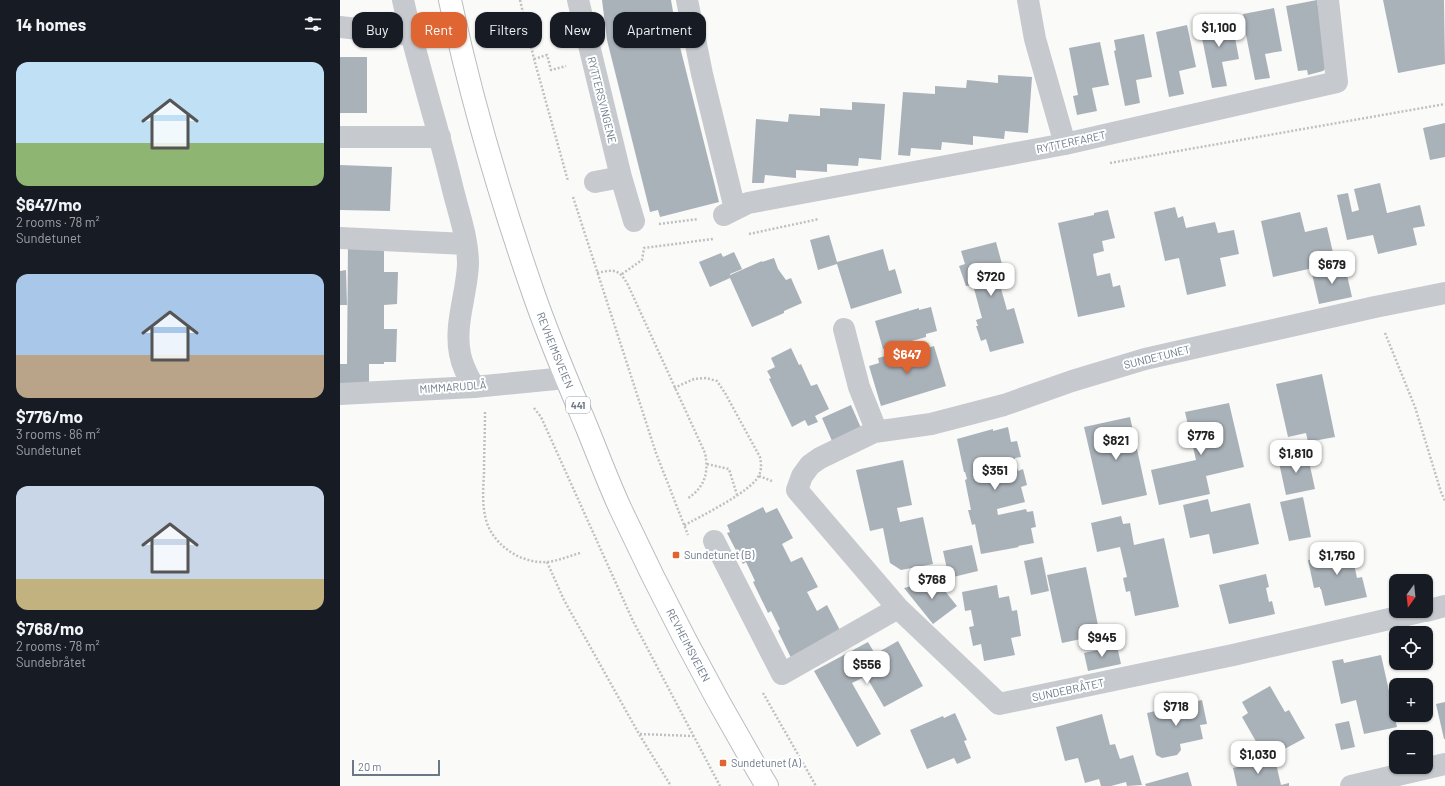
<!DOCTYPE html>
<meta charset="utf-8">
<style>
:root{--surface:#171b24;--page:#242831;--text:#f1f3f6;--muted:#9ea1a6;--accent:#df6633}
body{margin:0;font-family:Barlow,sans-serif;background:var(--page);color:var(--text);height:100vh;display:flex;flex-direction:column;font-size:15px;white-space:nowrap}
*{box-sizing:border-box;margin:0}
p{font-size:13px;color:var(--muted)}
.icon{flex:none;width:22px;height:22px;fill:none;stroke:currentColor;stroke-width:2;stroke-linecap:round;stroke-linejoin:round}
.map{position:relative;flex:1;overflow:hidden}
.panel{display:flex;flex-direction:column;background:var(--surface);width:340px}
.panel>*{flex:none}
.hud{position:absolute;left:12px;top:12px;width:380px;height:36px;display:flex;gap:8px}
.needle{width:26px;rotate:195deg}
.fabs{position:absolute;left:1049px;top:574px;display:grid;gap:8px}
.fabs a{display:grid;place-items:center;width:44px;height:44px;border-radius:8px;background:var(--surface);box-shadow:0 1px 3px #0004;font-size:20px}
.scale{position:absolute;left:12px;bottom:10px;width:88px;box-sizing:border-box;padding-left:4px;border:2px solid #6a7888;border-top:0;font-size:11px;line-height:14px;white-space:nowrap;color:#6a7888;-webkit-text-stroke:3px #fff;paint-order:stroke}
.price{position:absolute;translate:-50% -34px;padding:0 9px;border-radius:8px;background:#fff;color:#222;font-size:13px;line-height:26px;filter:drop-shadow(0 1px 2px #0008)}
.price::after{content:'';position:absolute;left:50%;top:24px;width:12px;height:9px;margin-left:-6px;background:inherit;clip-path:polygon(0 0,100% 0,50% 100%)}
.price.selected{background:var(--accent);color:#fff}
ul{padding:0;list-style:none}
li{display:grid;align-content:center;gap:8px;height:212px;padding:0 16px}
li span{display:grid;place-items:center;height:124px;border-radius:12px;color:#555}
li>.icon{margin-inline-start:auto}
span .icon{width:72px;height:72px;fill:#fffc;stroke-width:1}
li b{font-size:17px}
h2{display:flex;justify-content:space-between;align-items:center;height:48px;padding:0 16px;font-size:17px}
.chip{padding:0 14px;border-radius:12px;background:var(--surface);box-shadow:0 1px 3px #0004;font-size:14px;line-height:36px}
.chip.selected{background:var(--accent);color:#fff}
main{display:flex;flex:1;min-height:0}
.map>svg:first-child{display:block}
.building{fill:#aab2b9}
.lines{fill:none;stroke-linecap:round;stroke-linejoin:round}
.major-casing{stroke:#b9bdc1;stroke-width:24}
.path{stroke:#bec0c3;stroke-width:2.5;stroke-dasharray:2 2;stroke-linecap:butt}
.minor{stroke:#c6c9cd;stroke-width:22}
.major{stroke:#fff;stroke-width:22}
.poi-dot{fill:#df6633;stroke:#fff;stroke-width:1.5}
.labels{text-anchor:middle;stroke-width:4;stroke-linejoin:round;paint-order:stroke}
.shield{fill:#fff;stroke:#97a0ac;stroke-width:1}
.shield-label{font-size:10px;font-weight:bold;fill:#6a7888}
.street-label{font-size:11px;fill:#6a7888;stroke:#fff}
.poi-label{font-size:11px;fill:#6a7888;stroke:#fff;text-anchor:start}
</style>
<main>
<section class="panel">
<h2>14 homes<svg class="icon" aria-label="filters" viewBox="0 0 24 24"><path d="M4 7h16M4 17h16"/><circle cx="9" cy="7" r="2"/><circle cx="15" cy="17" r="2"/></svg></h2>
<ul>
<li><span style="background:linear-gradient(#bfe0f5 65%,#8fb573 0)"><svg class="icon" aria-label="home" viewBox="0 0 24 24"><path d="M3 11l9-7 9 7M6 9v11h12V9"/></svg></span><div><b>$647/mo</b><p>2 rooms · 78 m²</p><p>Sundetunet</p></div></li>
<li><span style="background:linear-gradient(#a9c7e8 65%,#b9a48a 0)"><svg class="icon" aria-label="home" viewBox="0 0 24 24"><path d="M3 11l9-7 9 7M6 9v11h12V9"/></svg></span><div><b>$776/mo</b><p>3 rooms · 86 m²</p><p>Sundetunet</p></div></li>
<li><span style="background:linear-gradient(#c9d6e8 75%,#c2b280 0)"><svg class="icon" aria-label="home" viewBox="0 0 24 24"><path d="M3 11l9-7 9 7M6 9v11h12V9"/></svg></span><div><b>$768/mo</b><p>2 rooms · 78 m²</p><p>Sundebråtet</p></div></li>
</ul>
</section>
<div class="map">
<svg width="1105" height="786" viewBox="0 0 1105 786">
<rect width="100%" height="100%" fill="#fafaf8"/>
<path class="building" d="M 262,0 L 331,0 L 336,29 L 321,32 L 324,42 L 338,39 L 379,202 L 320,217 L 318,210 L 310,212 L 267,40 Z
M 977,0 L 987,67 L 983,71 L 968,75 L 967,70 L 958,71 L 946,6 Z
M 1043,0 L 1104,0 L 1105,64 L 1058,73 Z
M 934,8 L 942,51 L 925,54 L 930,78 L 915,80 L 904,25 L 905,25 L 903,14 Z
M 891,17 L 899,59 L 882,62 L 887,86 L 872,88 L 859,23 Z
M 847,25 L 856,67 L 839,71 L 844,94 L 829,97 L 816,32 Z
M 804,34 L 812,77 L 796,80 L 800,103 L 785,106 L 774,51 L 776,50 L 774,40 Z
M 760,42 L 769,85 L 752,88 L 757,111 L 737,115 L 733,96 L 738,95 L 729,48 Z
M 0,57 L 27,57 L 27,113 L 0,113 Z
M 658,75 L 692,77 L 688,133 L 665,131 L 664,139 L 633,136 L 633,145 L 602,142 L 601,150 L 571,148 L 570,156 L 558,155 L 563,92 L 595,94 L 595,86 L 626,88 L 627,80 L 658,83 Z
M 512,102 L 545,104 L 541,160 L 519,158 L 518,166 L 487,164 L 487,172 L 456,170 L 456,178 L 425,175 L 424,183 L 412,183 L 416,119 L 448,122 L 449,114 L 480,116 L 480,108 L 512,110 Z
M 1105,123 L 1105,157 L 1090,160 L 1083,128 Z
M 0,165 L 52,167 L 50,211 L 0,210 Z
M 1040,183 L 1047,213 L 1080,205 L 1085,226 L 1073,228 L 1077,245 L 1038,254 L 1033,235 L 1007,240 L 997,195 L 1008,193 L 1012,212 L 1019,210 L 1014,189 Z
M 835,207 L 838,218 L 843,216 L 846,228 L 875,222 L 878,233 L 894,230 L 899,254 L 880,258 L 886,286 L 847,295 L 839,258 L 825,261 L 814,212 Z
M 768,210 L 775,238 L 762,241 L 764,251 L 753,254 L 757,276 L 770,273 L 773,287 L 780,285 L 785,307 L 738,317 L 718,223 L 754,215 L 754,213 Z
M 960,212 L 965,232 L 987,227 L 995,261 L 972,266 L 973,268 L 933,277 L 921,221 Z
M 489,235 L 497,262 L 543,249 L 549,271 L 555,269 L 562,293 L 511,309 L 497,264 L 478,270 L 470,240 Z
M 656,242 L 665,275 L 658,278 L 667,310 L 674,308 L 684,343 L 650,352 L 646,339 L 641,341 L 636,326 L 638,326 L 636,320 L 642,318 L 633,285 L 626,286 L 619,266 L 625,264 L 621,251 Z
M 8,244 L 44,244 L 44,272 L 58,272 L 57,304 L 44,305 L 44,329 L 57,329 L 56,362 L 44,362 L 44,364 L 29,364 L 29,390 L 0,389 L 0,364 L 7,364 Z
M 394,252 L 402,269 L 390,274 L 390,275 L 422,261 L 422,262 L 434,258 L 438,269 L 446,280 L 451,278 L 462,303 L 444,311 L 444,313 L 412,327 L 390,278 L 370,287 L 359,262 L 381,253 L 383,257 Z
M 1005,266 L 1012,297 L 979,304 L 972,274 Z
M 6,270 L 7,305 L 0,305 L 0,271 Z
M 591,307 L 597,331 L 586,334 L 586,337 L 543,349 L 535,321 L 579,308 L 579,310 Z
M 594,346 L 606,386 L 541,406 L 529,366 L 539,363 L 538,358 L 556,353 L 558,357 Z
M 451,348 L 459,365 L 461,364 L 471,386 L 477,384 L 489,409 L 475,416 L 478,422 L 468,426 L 465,420 L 452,427 L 429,379 L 431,378 L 427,371 L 435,367 L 431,358 Z
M 982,374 L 995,437 L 968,442 L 966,433 L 948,437 L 936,384 Z
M 889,403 L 904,467 L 866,476 L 870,494 L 819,505 L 811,470 L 856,460 L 845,412 Z
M 511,405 L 521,428 L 492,441 L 482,418 Z
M 790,417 L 807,495 L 762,505 L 744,427 Z
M 668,427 L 671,442 L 677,441 L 681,457 L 675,458 L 675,461 L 656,465 L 657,472 L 677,468 L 678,471 L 683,469 L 687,485 L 681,487 L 685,502 L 657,509 L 658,515 L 686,509 L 687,512 L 693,511 L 696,527 L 691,528 L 694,543 L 678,546 L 679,547 L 641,554 L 635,524 L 632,525 L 628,510 L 631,510 L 625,480 L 627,479 L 625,472 L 624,472 L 617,439 L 653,429 L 653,431 Z
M 967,452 L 975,489 L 946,495 L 938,458 Z
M 563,460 L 572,505 L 557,508 L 560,522 L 583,517 L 593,564 L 561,570 L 550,563 L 543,528 L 530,531 L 516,470 Z
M 963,497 L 971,537 L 949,541 L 940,502 Z
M 868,499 L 871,512 L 910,503 L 919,544 L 873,554 L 869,534 L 850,538 L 843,505 Z
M 423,507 L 426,513 L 437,508 L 453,538 L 442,544 L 451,562 L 462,557 L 478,587 L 467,592 L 477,611 L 487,605 L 503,636 L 453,662 L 438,631 L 440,629 L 431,611 L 428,613 L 413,582 L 415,581 L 406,562 L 403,564 L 387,533 L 390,532 L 387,525 Z
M 781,516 L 783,524 L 790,523 L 794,545 L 824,538 L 839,607 L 795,616 L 790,591 L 786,592 L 783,578 L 787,577 L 780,547 L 757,552 L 751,523 Z
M 632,545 L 638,571 L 609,578 L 603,551 Z
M 1010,545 L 1017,578 L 1022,577 L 1027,597 L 985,606 L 981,589 L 980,589 L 980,587 L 974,588 L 968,560 L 974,559 L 972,553 Z
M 702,557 L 709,591 L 691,595 L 684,561 Z
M 746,567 L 760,635 L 722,643 L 707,575 Z
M 926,574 L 929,587 L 926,588 L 929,602 L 932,601 L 935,614 L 889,624 L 879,585 Z
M 596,580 L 617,606 L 593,624 L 564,588 Z
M 657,585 L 659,598 L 669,596 L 672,611 L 677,610 L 681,636 L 671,638 L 675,655 L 644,661 L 641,644 L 633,646 L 629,627 L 634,626 L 631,610 L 625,611 L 622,592 Z
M 558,641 L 583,686 L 544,707 L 526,676 L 512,683 L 541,734 L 517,747 L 474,671 L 528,642 L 535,654 Z
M 777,646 L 781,664 L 748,671 L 744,653 Z
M 1041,655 L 1057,727 L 1024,734 L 1016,700 L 1001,704 L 992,661 L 1003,659 L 1004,663 Z
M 930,686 L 945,712 L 949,710 L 965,738 L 926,759 L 902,717 L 908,713 L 902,702 Z
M 862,700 L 867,724 L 860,725 L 863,739 L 840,744 L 841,750 L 837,755 L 822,758 L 816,755 L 807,713 Z
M 1105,702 L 1105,739 L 1104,739 L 1096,704 Z
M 615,713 L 627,740 L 624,741 L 631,758 L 617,764 L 614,758 L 587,769 L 570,730 L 603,716 L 604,718 Z
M 762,714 L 770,745 L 775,744 L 780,759 L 793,755 L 802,785 L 787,786 L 786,782 L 771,786 L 761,786 L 759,779 L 745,783 L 738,758 L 725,761 L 716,727 Z
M 1009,721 L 1015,747 L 1001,750 L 995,724 Z
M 935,759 L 941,785 L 949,783 L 949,786 L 897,786 L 893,768 Z
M 848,772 L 852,786 L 806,786 L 805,784 Z"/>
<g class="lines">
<g class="major-casing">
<g id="major">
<path id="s1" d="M 110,0 C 131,99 160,197 193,292 C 208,336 227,380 245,423 C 257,452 268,482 281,510 C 325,604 374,697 427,786"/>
</g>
</g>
<path class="path" d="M 180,0 L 194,59 L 228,181
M 194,59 L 207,55 L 211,70 L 226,66
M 770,163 L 1105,104
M 233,197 L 316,453 L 348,535
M 319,224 L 358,219
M 409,234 L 479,219
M 257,273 C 275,269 279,269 288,285 L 365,453 C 369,473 365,487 347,499
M 282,274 L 302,260 L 304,248 L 373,239
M 1045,333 L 1075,407 L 1101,492 L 1105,501
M 334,388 L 354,379 L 366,378 L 377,381 L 385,393 L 420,457 C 421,463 422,469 419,475 C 413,491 359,517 343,526
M 194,408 L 201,417 L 293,621 L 380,786
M 145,412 C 145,433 144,453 144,474 C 143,489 142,505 146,520 C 153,545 181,564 207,562 C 218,561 229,556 240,553
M 367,464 L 389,469 L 397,495
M 419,476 L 432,481
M 207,562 L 224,600 L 299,734 L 331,786
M 423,693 L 476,786
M 300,734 L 353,736"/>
<path class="minor" d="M 63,0 C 77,64 98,126 113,190 C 119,214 128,239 128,264 C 127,294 114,324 120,354 C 122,366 128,376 134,387
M 238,0 L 281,177 L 294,221
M 347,0 L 362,74 L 395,209
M 688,0 L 695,39 L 725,144
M 0,27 L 71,35
M 0,137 L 100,137
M 255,182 L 281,177
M 384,215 L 408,203 L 725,144 L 997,82 L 988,0
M 0,238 L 126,244
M 504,329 L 519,387 L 533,422 L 534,432
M 0,394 L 134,387 L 226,378
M 374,541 L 442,674 L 558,608
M 1084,611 L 893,655 L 659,704 L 558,608 L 457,490 L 462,476 L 470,465 L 480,458 L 534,432 L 591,424 L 664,405 L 732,381 L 805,359 L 1035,307 L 1105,293
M 1086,611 L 1105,606
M 1011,786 L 1105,764"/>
<use href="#major" class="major"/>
</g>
<g class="poi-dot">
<rect x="332" y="551" width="8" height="8" rx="2"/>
<rect x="379" y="759" width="8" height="8" rx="2"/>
</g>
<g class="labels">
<rect class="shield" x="226" y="397" width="24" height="16" rx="3"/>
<g class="shield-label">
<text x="238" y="409">441</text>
</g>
<g class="street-label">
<text transform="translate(262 100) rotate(76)" y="4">RYTTERSVINGENE</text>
<text transform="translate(731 142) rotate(-12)" y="4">RYTTERFARET</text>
<text dy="4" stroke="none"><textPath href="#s1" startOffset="366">REVHEIMSVEIEN</textPath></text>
<text transform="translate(817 357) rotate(-14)" y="4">SUNDETUNET</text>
<text transform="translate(113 387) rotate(-4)" y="4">MIMMARUDLÅ</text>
<text dy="4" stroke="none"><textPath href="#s1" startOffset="690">REVHEIMSVEIEN</textPath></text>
<text transform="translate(728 690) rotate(-12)" y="4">SUNDEBRÅTET</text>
</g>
<g class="poi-label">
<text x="344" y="559">Sundetunet (B)</text>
<text x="391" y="767">Sundetunet (A)</text>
</g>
</g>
</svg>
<div class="fabs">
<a><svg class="needle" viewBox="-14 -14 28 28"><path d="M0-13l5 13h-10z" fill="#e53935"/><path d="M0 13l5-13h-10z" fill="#9ea1a6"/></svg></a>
<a><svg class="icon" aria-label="locate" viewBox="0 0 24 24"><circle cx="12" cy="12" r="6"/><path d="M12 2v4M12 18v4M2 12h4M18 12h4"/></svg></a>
<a>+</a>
<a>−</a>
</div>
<div class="scale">20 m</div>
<b class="price" style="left:879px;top:48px">$1,100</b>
<b class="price" style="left:992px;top:285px">$679</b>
<b class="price" style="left:651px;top:297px">$720</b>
<b class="price selected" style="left:567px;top:375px">$647</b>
<b class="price" style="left:861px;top:456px">$776</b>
<b class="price" style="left:776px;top:461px">$821</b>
<b class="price" style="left:956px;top:474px">$1,810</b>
<b class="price" style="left:655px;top:491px">$351</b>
<b class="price" style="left:997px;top:576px">$1,750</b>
<b class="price" style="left:592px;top:600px">$768</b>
<b class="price" style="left:762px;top:658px">$945</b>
<b class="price" style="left:527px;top:685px">$556</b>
<b class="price" style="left:836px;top:727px">$718</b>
<b class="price" style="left:918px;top:775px">$1,030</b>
<div class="hud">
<a class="chip">Buy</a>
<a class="chip selected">Rent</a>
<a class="chip">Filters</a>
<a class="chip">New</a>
<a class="chip">Apartment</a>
</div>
</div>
</main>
